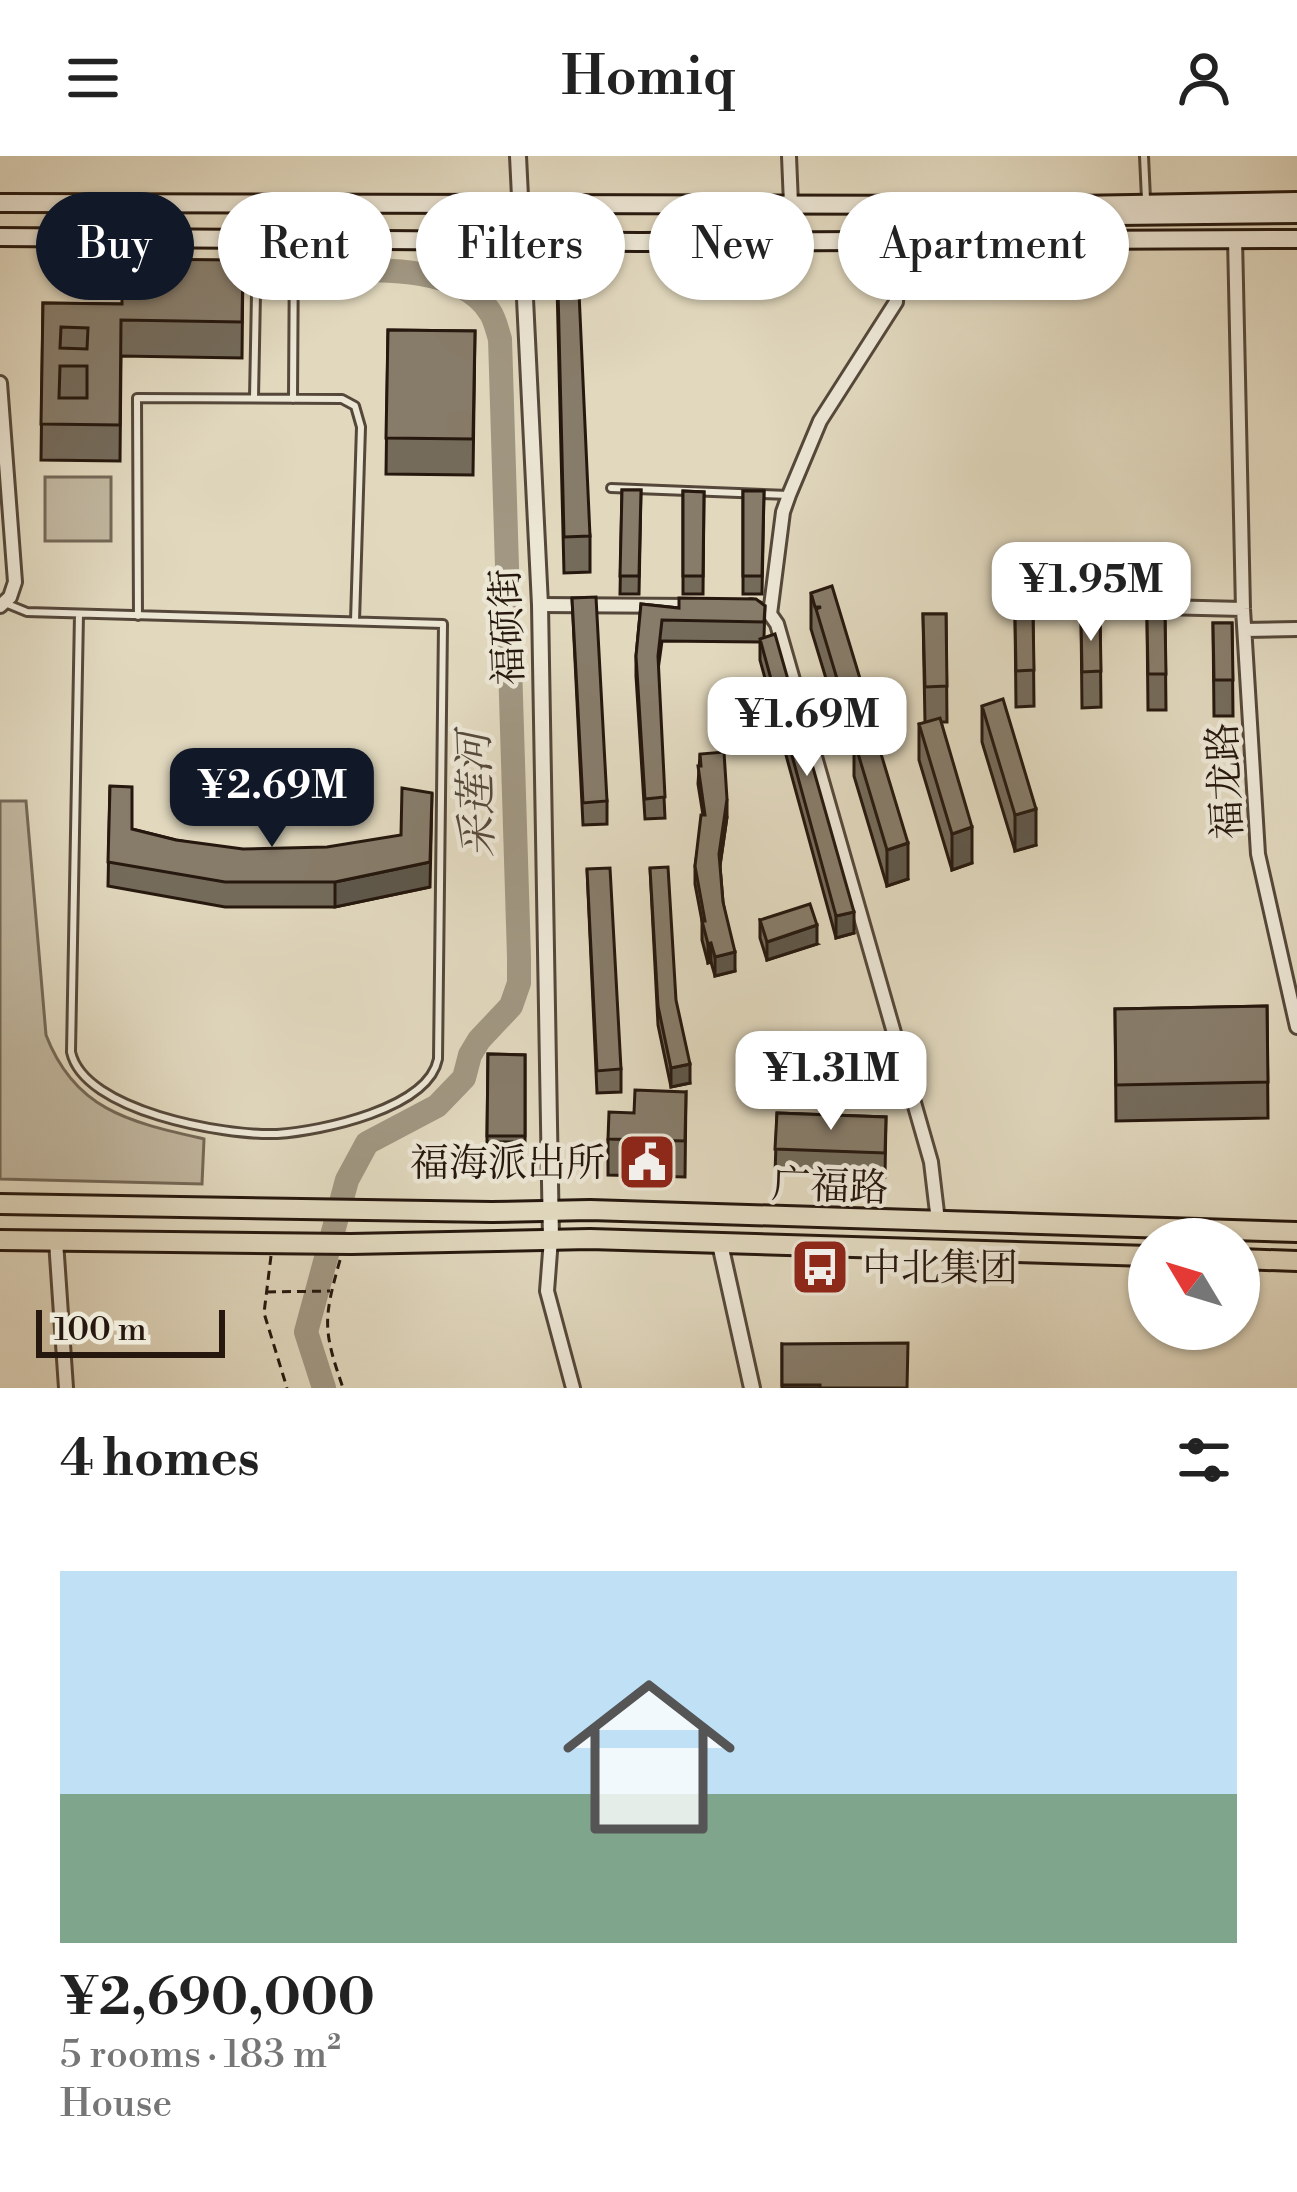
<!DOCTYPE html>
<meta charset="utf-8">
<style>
:root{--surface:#fff;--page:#f6f6f6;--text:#222;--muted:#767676;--accent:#111827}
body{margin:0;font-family:"Libre Bodoni","Noto Serif SC",serif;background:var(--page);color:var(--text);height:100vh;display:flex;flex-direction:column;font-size:45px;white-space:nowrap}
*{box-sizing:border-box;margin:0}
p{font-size:39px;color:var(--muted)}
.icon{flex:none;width:66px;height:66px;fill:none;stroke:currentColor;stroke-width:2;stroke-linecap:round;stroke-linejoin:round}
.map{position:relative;height:1232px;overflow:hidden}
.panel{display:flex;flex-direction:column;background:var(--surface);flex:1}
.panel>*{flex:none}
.guide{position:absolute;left:36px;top:36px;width:1227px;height:108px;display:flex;gap:24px}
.needle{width:78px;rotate:308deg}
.buttons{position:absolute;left:1128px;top:1062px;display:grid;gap:24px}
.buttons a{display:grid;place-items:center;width:132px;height:132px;border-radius:50%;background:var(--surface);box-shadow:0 3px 9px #0004;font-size:60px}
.scale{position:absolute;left:36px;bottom:30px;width:189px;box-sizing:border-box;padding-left:12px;border:6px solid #26180e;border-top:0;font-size:33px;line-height:42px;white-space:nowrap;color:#26180e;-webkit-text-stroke:9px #ece6d5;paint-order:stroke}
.price{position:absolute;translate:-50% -102px;padding:0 27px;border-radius:24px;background:#fff;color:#222;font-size:39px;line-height:78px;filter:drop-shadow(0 3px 6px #0008)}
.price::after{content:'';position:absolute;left:50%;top:72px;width:36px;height:27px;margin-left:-18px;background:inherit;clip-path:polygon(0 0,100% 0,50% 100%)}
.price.on{background:var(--accent);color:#fff}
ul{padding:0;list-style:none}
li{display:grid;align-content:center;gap:24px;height:636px;padding:0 60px}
li span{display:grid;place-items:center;height:372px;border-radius:0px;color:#555}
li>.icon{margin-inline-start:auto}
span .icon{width:216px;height:216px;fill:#fffc;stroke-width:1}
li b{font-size:51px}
h2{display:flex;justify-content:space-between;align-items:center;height:144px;padding:0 60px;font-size:51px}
.chip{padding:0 42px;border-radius:54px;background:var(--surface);box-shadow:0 3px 9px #0004;font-size:42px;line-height:108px}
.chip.on{background:var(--accent);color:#fff}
header{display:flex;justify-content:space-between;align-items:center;height:156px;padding:0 60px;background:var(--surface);font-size:54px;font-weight:600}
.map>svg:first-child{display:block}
.green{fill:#c1b7a0;stroke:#746857;stroke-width:3}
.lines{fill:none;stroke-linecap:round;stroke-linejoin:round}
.river{stroke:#a19782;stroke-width:24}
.service-casing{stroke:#55483a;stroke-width:12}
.minor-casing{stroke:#55483a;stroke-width:18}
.tertiary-casing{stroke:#55483a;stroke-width:20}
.secondary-casing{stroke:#26180e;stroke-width:22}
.primary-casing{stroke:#26180e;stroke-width:24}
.path{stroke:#26180e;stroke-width:3;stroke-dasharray:9 6;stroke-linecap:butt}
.service{stroke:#ece6d5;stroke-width:6}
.minor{stroke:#ece6d5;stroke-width:12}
.tertiary{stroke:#ece6d5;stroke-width:14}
.secondary{stroke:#ece6d5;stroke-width:16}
.primary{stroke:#e1d8be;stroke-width:18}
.wall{fill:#746b5b;stroke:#26180e;stroke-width:3}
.shaded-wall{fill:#5e574a;stroke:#26180e;stroke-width:3}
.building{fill:#877c6a;stroke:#26180e;stroke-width:3;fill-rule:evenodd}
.labels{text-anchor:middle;stroke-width:9;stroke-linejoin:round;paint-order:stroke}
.street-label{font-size:39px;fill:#26180e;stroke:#ece6d5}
.poi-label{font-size:39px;fill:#26180e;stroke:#ece6d5;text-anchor:end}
.water-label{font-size:42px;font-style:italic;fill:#574b3c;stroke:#ece6d5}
</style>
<header><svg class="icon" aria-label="menu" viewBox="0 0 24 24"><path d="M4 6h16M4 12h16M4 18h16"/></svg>Homiq<svg class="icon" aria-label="person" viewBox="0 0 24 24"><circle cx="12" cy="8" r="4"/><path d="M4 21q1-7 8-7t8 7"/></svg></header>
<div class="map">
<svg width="1297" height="1232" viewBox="0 0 1297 1232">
<rect width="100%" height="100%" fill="#e1d8be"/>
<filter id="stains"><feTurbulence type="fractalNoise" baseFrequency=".00167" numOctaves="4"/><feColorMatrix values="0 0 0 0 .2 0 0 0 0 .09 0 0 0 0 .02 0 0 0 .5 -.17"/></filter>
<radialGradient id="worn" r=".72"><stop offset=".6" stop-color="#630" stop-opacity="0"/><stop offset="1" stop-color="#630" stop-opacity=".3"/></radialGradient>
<path class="green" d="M 45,321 L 111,321 L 111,385 L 45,385 Z
M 0,645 L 26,645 L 46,879 C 75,955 131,966 204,983 L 202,1028 L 0,1023 Z"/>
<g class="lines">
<path class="river" d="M 310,115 C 363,115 458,105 490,156 C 495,163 497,174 500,183 L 519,801 L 519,827 L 511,850 L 479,884 L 470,899 L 464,922 L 437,950 L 367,987 L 347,1024 L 306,1176 L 324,1232"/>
<g class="service-casing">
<path id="service" d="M 1144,0 L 1146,43
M 254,242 L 257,85
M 293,243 L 294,85
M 611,332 L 789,339
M 5,447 L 27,456 L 443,468 L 438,903 C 428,953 321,975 277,978 C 224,980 84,955 71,896 L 79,458
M 138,460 L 137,242 L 342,243 L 355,250 L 361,271 L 355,465"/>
</g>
<g class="minor-casing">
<path id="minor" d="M 789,0 L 791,48
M 1235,82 L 1243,453 L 1258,698 L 1297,871
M 0,227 L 15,426 L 10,441 L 0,450
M 540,449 L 694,450
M 751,450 L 770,458 L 777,468 L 931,1006 L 938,1065
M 1019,453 L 1038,448 L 1243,453
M 770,458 L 783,356 L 789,339 L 820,265 L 896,146 L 899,84
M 1245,474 L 1297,473
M 551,1083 L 547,1135 L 573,1232
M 56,1085 L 66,1232"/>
</g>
<g class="tertiary-casing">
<path id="tertiary" d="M 518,0 L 540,449 L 551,1083
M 720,1088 L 752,1232"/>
</g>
<g class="secondary-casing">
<path id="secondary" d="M 0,47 L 1075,49 L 1297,45
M 0,81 L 639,86 L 1297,83
M 1080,83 L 1117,60 L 1297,58"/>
</g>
<g class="primary-casing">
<path id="primary" d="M 0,1048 L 492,1056 L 590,1054 L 1297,1076
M 0,1084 L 351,1088 L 590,1083 L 1149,1100
M 1239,1103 L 1297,1105"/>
</g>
<path class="path" d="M 271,1100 L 264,1157 L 287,1232
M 340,1104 C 323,1164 323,1174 343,1232
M 267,1136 L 330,1135"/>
<use href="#service" class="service"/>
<use href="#minor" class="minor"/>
<use href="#tertiary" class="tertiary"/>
<use href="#secondary" class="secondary"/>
<use href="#primary" class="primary"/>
</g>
<path class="wall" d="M 243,104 L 242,202 L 121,200 L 120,305 L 41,304 L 43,147 L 122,148 Z
M 557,129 L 590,380 L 590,416 L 564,417 Z
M 388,174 L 475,175 L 473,319 L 386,318 Z
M 622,334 L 641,334 L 639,438 L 620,438 Z
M 683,335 L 704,336 L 703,438 L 683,438 Z
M 743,335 L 764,335 L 762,438 L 743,438 Z
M 811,437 L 865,575 L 844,582 L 811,473 Z
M 572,442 L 607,645 L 607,668 L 583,669 Z
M 641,448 L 679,452 L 765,450 L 764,481 L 854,777 L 836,782 L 760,504 L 760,486 L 662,485 L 658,514 L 665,662 L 645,663 L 636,520 L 636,500 Z
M 923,458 L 946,458 L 947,566 L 941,566 L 972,707 L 952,714 L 919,604 L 919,568 L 925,567 Z
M 1015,459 L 1033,459 L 1034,550 L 1016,551 Z
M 1100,459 L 1101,551 L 1082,552 L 1081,460 Z
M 1165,461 L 1166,554 L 1148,554 L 1147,462 Z
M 1213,467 L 1232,467 L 1233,560 L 1214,560 Z
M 982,550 L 1036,689 L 1015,695 L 982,586 Z
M 854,584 L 908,723 L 887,730 L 854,620 Z
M 700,598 L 727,661 L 720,710 L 723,746 L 735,815 L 715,820 L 711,806 L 708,807 L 702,784 L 702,765 L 695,728 L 695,710 L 703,659 L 698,628 Z
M 110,630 L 132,673 L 176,684 L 430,731 L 335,751 L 225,751 L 108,730 Z
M 650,712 L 690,927 L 671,931 L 658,869 Z
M 587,713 L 621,913 L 621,936 L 597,937 Z
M 760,764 L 817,788 L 767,804 L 760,782 Z
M 1267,850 L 1268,962 L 1116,965 L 1115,853 Z
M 488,898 L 525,899 L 525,986 L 487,986 Z
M 686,936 L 685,1021 L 608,1019 L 608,983 L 634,957 Z
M 777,957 L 886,961 L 885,1021 L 775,1018 Z
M 782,1188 L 907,1232 L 782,1232 Z"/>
<path class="shaded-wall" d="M 865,539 L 865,575 L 844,582 L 844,546 Z
M 432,637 L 430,731 L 335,751 L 335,726 L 430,706 Z
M 727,643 L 727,661 L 719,716 L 719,698 Z
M 1036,653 L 1036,689 L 1015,695 L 1015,659 Z
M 972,671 L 972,707 L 952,714 L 952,678 Z
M 908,687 L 908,723 L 887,730 L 887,694 Z
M 854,756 L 854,777 L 836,782 L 836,760 Z
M 817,769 L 817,788 L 767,804 L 767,786 Z
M 711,787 L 711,806 L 708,807 L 708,788 Z
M 735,796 L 735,815 L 715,820 L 715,801 Z
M 690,908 L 690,927 L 671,931 L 671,912 Z"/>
<path class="building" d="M 577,92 L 590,380 L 564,381 L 557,93 Z
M 122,103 L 243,104 L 242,166 L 121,164 L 120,269 L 41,268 L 43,147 L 122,148 ZM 61,171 L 88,172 L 87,193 L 60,192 ZM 60,210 L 87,210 L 87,242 L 59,242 Z
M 388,174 L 475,175 L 473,283 L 386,282 Z
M 622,334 L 641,334 L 639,420 L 620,420 Z
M 683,335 L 704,336 L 703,420 L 683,420 Z
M 743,335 L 764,335 L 762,420 L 743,420 Z
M 832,430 L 865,539 L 844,546 L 816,453 L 821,451 L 815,451 L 811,437 Z
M 596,441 L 607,645 L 583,647 L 572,442 Z
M 679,442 L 756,443 L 765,450 L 764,466 L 662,464 L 658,500 L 665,641 L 645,643 L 636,500 L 641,448 L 679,452 Z
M 923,458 L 946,458 L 947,530 L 925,531 Z
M 1015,459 L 1033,459 L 1034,514 L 1016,515 Z
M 1100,459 L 1101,515 L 1082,516 L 1081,460 Z
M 1165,461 L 1166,518 L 1148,518 L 1147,462 Z
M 1213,467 L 1232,467 L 1233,524 L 1214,524 Z
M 775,478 L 854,756 L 836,760 L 760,483 Z
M 1003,543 L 1036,653 L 1015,659 L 982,550 Z
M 940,562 L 972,671 L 952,678 L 919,568 Z
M 875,578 L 908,687 L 887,694 L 854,584 Z
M 724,596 L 727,643 L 719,698 L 723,746 L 735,796 L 715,801 L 711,787 L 708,788 L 702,765 L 705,765 L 695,710 L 701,659 L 705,659 L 698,610 L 701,610 L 700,598 Z
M 110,630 L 132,631 L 132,673 L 176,684 L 243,693 L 327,691 L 401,679 L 402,632 L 432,637 L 430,706 L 335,726 L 225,726 L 108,706 Z
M 668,711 L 676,844 L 690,908 L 671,912 L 658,850 L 650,712 Z
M 610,712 L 621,913 L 597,915 L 587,713 Z
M 810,748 L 817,769 L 767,786 L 760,764 Z
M 1267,850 L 1268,926 L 1116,929 L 1115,853 Z
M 488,898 L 525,899 L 525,980 L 487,980 Z
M 635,934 L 686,936 L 685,985 L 608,983 L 609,956 L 634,957 Z
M 777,957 L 886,961 L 885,997 L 775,993 Z
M 908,1187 L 907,1232 L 820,1232 L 820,1229 L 782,1229 L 782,1188 Z"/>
<defs>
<g id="civic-square" transform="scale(3)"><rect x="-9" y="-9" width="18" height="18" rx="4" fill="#8f2418" stroke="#ece6d5"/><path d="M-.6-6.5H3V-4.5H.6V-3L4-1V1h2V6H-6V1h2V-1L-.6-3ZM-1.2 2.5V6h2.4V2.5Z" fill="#fff"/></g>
<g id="bus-square" transform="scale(3)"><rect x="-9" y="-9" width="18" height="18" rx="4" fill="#8f2418" stroke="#ece6d5"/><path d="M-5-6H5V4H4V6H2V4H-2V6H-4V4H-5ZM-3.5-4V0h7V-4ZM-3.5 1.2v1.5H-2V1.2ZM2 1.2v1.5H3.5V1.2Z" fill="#fff"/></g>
</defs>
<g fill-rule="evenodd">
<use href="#civic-square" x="647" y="1006"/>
<use href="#bus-square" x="820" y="1111"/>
</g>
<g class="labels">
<g class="street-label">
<text transform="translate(506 471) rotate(-92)" y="14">福硕街</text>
<text transform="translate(1224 625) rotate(-93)" y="14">福龙路</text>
<text transform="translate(830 1029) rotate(2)" y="14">广福路</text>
</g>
<g class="poi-label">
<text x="605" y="1020">福海派出所</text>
<text x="862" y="1125" text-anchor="start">中北集团</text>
</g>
<g class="water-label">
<text transform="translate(475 639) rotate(-92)" y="15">采莲河</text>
</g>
</g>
<rect width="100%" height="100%" filter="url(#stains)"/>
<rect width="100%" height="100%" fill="url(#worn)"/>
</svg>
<div class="buttons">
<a><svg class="needle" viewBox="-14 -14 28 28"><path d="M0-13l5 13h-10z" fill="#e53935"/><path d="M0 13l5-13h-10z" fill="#767676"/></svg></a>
</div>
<div class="scale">100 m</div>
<b class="price" style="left:1091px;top:488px">¥1.95M</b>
<b class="price" style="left:807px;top:623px">¥1.69M</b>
<b class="price on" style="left:272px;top:694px">¥2.69M</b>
<b class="price" style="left:831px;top:977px">¥1.31M</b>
<div class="guide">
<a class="chip on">Buy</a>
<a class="chip">Rent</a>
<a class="chip">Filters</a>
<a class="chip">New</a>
<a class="chip">Apartment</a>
</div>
</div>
<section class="panel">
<h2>4 homes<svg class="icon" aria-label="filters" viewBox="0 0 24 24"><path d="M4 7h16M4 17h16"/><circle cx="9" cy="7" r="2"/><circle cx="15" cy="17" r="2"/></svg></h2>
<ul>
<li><span style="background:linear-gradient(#bfe0f5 60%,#7fa58c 0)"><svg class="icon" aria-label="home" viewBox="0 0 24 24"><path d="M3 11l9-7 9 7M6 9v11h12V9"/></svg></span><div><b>¥2,690,000</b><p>5 rooms · 183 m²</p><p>House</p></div></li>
</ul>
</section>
